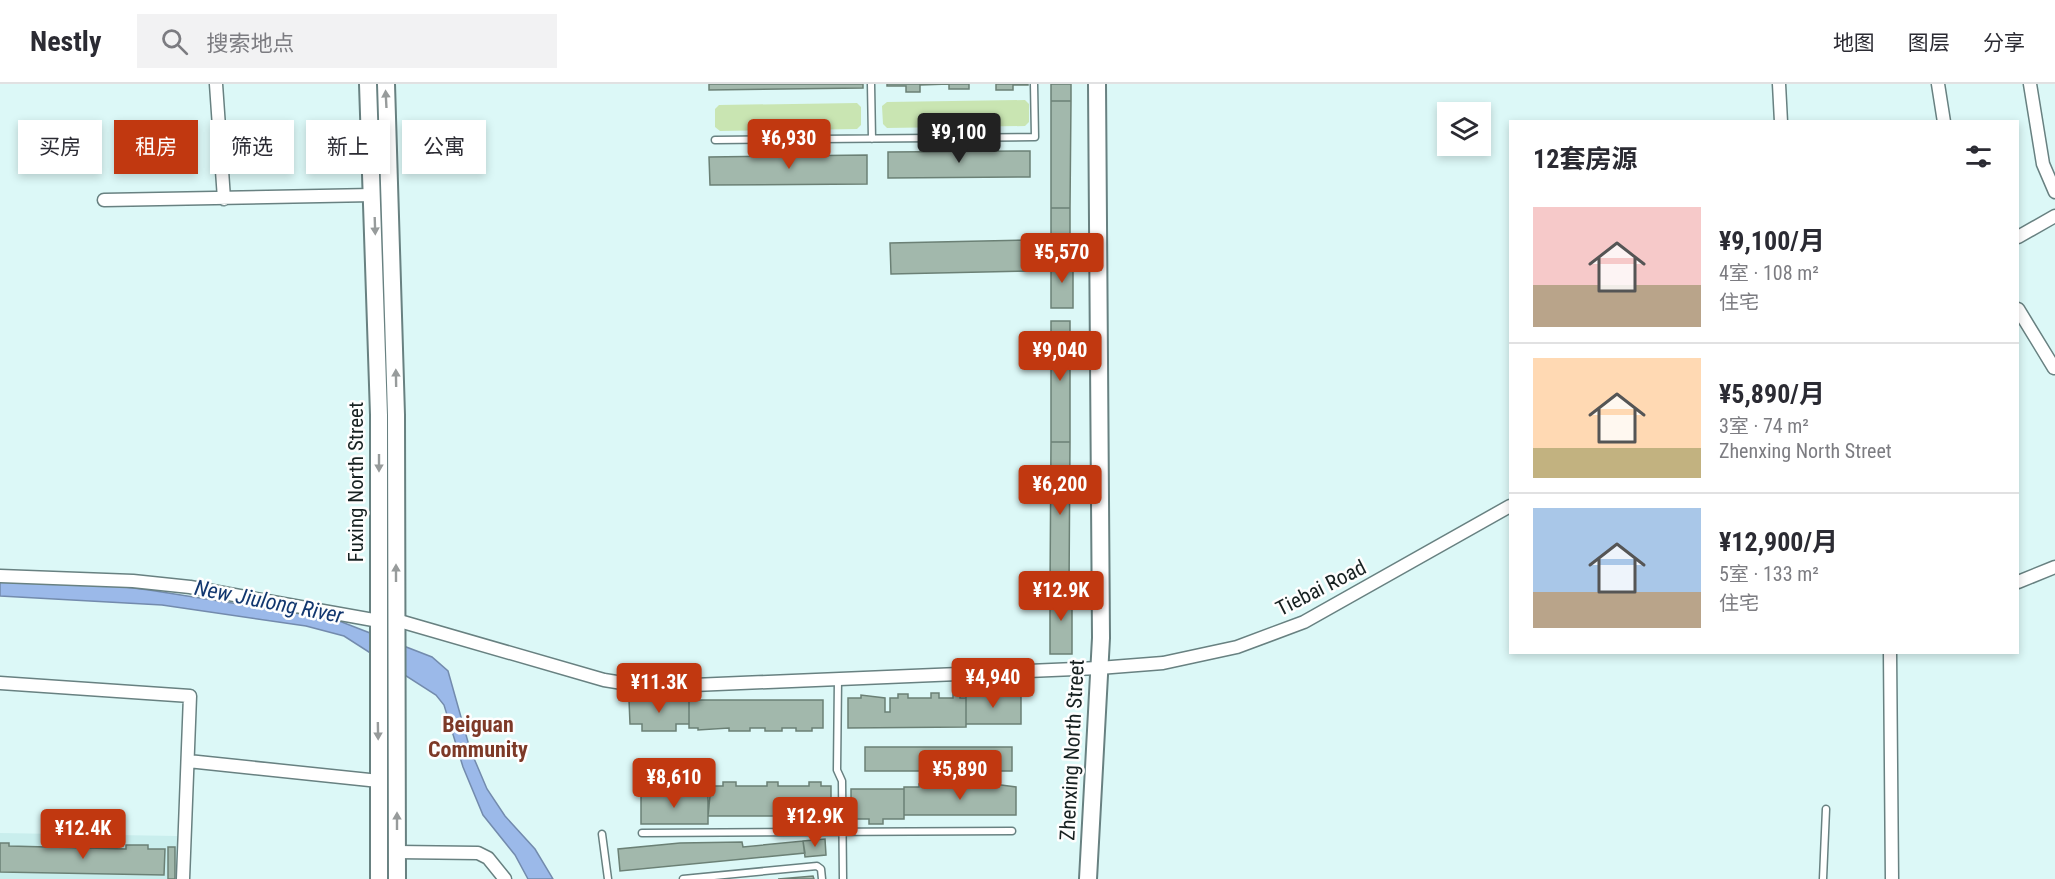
<!DOCTYPE html>
<html lang="zh">
<meta charset="utf-8">
<style>
:root{--surface:#fff;--page:#f2f2f3;--text:#2b2b33;--muted:#7c7c81;--line:#e1e1e2;--accent:#c13810}
body{margin:0;font-family:"Roboto Condensed","Noto Sans SC",sans-serif;background:var(--page);color:var(--text);height:100vh;display:flex;flex-direction:column;font-size:22px;white-space:nowrap}
*{box-sizing:border-box;margin:0}
p{font-size:20px;color:var(--muted)}
.icon{flex:none;width:33px;height:33px;fill:none;stroke:currentColor;stroke-width:2;stroke-linecap:round;stroke-linejoin:round}
.map{position:relative;flex:1;overflow:hidden}
.details{position:absolute;left:1509px;top:36px;width:510px;height:534px;display:flex;flex-direction:column;background:var(--surface);border-radius:0px;box-shadow:0 3px 9px #0003}
.details>*{flex:none}
.banner{position:absolute;left:18px;top:36px;width:570px;height:54px;display:flex;gap:12px}
.controls{position:absolute;left:1437px;top:18px;display:grid;gap:12px}
.controls a{display:grid;place-items:center;width:54px;height:54px;border-radius:0px;background:var(--surface);box-shadow:0 3px 9px #0003;font-size:30px}
.price{position:absolute;translate:-50% -51px;padding:0 14px;border-radius:6px;background:var(--accent);color:#fff;font-size:20px;line-height:39px;filter:drop-shadow(0 2px 3px #0008)}
.price::after{content:'';position:absolute;left:50%;top:36px;width:18px;height:14px;margin-left:-9px;background:inherit;clip-path:polygon(0 0,100% 0,50% 100%)}
.price.on{background:#222;color:#fff}
ul{padding:0;list-style:none}
li{display:flex;align-items:center;gap:18px;height:150px;padding:0 24px}
li+li{border-top:2px solid var(--line)}
li span{display:grid;place-items:center;flex:none;width:168px;height:120px;border-radius:0px;color:#555}
li>.icon{margin-inline-start:auto}
span .icon{width:72px;height:72px;fill:#fffc;stroke-width:1}
li b{font-size:26px}
h2{display:flex;justify-content:space-between;align-items:center;height:72px;padding:0 24px;font-size:26px}
.tag{padding:0 21px;border-radius:0px;background:var(--surface);box-shadow:0 3px 9px #0003;font-size:21px;line-height:54px}
.tag.on{background:var(--accent);color:#fff}
header{display:flex;align-items:center;gap:36px;box-sizing:border-box;height:84px;padding:0 30px;background:var(--surface);border-bottom:2px solid var(--line)}
header strong{font-size:28px}
nav{display:flex;gap:33px;margin-inline-start:auto;font-size:21px}
.search{width:420px;height:54px;background:var(--page);display:flex;align-items:center;gap:15px;box-sizing:border-box;padding:0 21px;border-radius:0px;color:var(--muted);font-size:22px}
.map>svg:first-child{display:block}
.built{fill:#c9eeed}
.green{fill:#c9e5b2}
.water{fill:#9bb9e9;stroke:#738bad;stroke-width:1.5}
.building{fill:#a2b8ac;stroke:#6b8075;stroke-width:1.5}
.lines{fill:none;stroke-linecap:round;stroke-linejoin:round}
.lane-casing{stroke:#688181;stroke-width:9}
.street-casing{stroke:#688181;stroke-width:15}
.secondary-casing{stroke:#688181;stroke-width:20}
.lane{stroke:#fff;stroke-width:6}
.street{stroke:#fff;stroke-width:12}
.secondary{stroke:#fff;stroke-width:16}
.oneway{fill:#979b9b}
.labels{text-anchor:middle;stroke-width:5;stroke-linejoin:round;paint-order:stroke}
.street-label{font-size:21px;fill:#172121;stroke:#fefefe}
.water-label{font-size:22px;font-style:italic;fill:#12376f;stroke:#fefefe}
.neighbourhood-label{font-size:22px;font-weight:bold;fill:#7d3927;stroke:#fefefe}
</style>
<header>
<strong>Nestly</strong>
<div class="search"><svg class="icon" aria-label="search" viewBox="0 0 24 24"><circle cx="10" cy="10" r="6"/><path d="M15 15l6 6"/></svg>搜索地点</div>
<nav><a>地图</a><a>图层</a><a>分享</a></nav>
</header>
<div class="map">
<svg width="2055" height="795" viewBox="0 0 2055 795">
<rect width="100%" height="100%" fill="#dcf8f7"/>
<path class="built" d="M 0,749 L 177,752 L 177,795 L 0,795 Z"/>
<path class="green" d="M 1025,16 L 1029,20 L 1029,38 L 1025,42 L 887,44 L 883,40 L 882,22 L 887,18 Z
M 857,19 L 861,23 L 861,41 L 857,45 L 720,47 L 715,43 L 715,25 L 719,21 Z"/>
<path class="water" d="M 0,498 L 109,501 L 149,506 L 334,535 L 432,573 L 448,587 L 470,665 L 487,705 L 505,732 L 535,765 L 553,795 L 528,795 L 515,771 L 483,731 L 463,683 L 444,621 L 436,611 L 344,552 L 306,542 L 162,521 L 0,512 Z"/>
<path class="building" d="M 709,0 L 863,0 L 863,4 L 709,6 Z
M 887,0 L 969,0 L 969,5 L 949,5 L 949,0 L 920,1 L 920,8 L 906,8 L 906,2 L 887,2 Z
M 996,0 L 1028,0 L 1028,1 L 1013,1 L 1013,6 L 996,6 Z
M 1051,0 L 1071,0 L 1071,17 L 1051,17 Z
M 1051,17 L 1071,17 L 1070,124 L 1051,124 Z
M 1030,67 L 1030,93 L 888,94 L 888,68 Z
M 867,71 L 867,100 L 710,101 L 709,73 Z
M 1051,124 L 1070,124 L 1070,160 L 1051,160 Z
M 1032,156 L 1032,187 L 891,190 L 890,159 Z
M 1051,160 L 1070,160 L 1070,176 L 1051,176 Z
M 1051,176 L 1073,176 L 1073,224 L 1051,224 Z
M 1051,237 L 1070,237 L 1070,358 L 1051,358 Z
M 1051,358 L 1070,358 L 1069,506 L 1050,506 Z
M 1050,506 L 1072,506 L 1072,570 L 1050,570 Z
M 931,609 L 939,609 L 939,614 L 953,614 L 953,610 L 960,610 L 960,614 L 966,614 L 966,643 L 848,644 L 848,614 L 861,614 L 861,611 L 885,614 L 885,628 L 890,628 L 890,614 L 898,614 L 898,610 L 908,610 L 908,614 L 931,614 Z
M 966,610 L 1021,610 L 1021,640 L 966,640 Z
M 629,616 L 689,616 L 689,640 L 676,640 L 676,647 L 642,647 L 642,640 L 630,640 Z
M 689,616 L 823,616 L 823,644 L 812,644 L 812,647 L 796,647 L 796,644 L 782,644 L 782,647 L 765,647 L 765,644 L 750,644 L 750,647 L 729,647 L 729,644 L 698,646 L 698,644 L 689,644 Z
M 865,663 L 1012,663 L 1012,687 L 865,687 Z
M 723,698 L 736,698 L 736,702 L 767,702 L 767,698 L 778,698 L 778,702 L 809,702 L 809,698 L 821,698 L 821,702 L 831,702 L 831,732 L 708,732 L 711,702 L 723,702 Z
M 919,700 L 929,700 L 929,703 L 956,703 L 956,700 L 966,700 L 966,703 L 994,703 L 994,700 L 1016,703 L 1016,731 L 904,731 L 904,703 L 919,703 Z
M 851,705 L 904,705 L 904,735 L 883,735 L 883,740 L 869,740 L 869,735 L 851,735 Z
M 650,709 L 661,709 L 661,712 L 686,712 L 686,709 L 708,712 L 708,740 L 641,740 L 641,712 L 650,712 Z
M 825,755 L 826,771 L 805,773 L 803,757 Z
M 803,757 L 805,769 L 620,787 L 618,765 L 680,759 L 742,758 L 743,763 Z
M 0,759 L 9,759 L 9,762 L 126,765 L 126,761 L 148,761 L 148,765 L 165,765 L 164,791 L 0,788 Z
M 168,763 L 175,763 L 175,795 L 168,795 Z
M 813,792 L 814,795 L 778,795 Z"/>
<g class="lines">
<g class="lane-casing">
<path id="lane" d="M 871,0 L 872,55
M 715,56 L 1035,53 L 1034,0
M 838,595 L 837,686 L 842,697 L 843,795
M 642,749 L 1012,747
M 602,750 L 608,795
M 683,795 L 817,782 L 821,785 L 822,795
M 1823,795 L 1826,725"/>
</g>
<g class="street-casing">
<path id="street" d="M 216,0 L 224,115
M 1779,0 L 1781,38
M 1938,0 L 1944,38
M 2030,0 L 2043,80 L 2055,108
M 104,116 L 373,111
M 2018,153 L 2055,132
M 2018,225 L 2054,284
M 0,492 L 133,497 L 190,503 L 379,537
M 2018,498 L 2055,483
M 396,536 L 604,596 L 635,601 L 670,602 L 1099,584 L 1163,579 L 1237,563 L 1304,538 L 1510,422
M 1890,568 L 1892,795
M 0,599 L 190,612 L 183,795
M 188,677 L 379,697
M 397,768 L 478,769 L 488,774 L 505,795"/>
</g>
<g class="secondary-casing">
<path id="secondary" d="M 368,0 L 379,331 L 379,795
M 386,0 L 396,331 L 397,795
M 1088,795 L 1101,554 L 1097,0"/>
</g>
<use href="#lane" class="lane"/>
<use href="#street" class="street"/>
<use href="#secondary" class="secondary"/>
</g>
<defs><path id="oneway-solid" d="M-6-.8H1V-3.2L6.5 0L1 3.2V.8H-6Z" transform="scale(1.5)"/></defs>
<g class="oneway">
<use href="#oneway-solid" transform="translate(386 15) rotate(-93)"/>
<use href="#oneway-solid" transform="translate(375 142) rotate(88)"/>
<use href="#oneway-solid" transform="translate(396 294) rotate(-91)"/>
<use href="#oneway-solid" transform="translate(379 379) rotate(90)"/>
<use href="#oneway-solid" transform="translate(396 489) rotate(-90)"/>
<use href="#oneway-solid" transform="translate(378 647) rotate(89)"/>
<use href="#oneway-solid" transform="translate(397 737) rotate(-90)"/>
</g>
<g class="labels">
<g class="street-label">
<text transform="translate(356 398) rotate(-90)" y="7">Fuxing North Street</text>
<text transform="translate(1321 504) rotate(-27)" y="7">Tiebai Road</text>
<text transform="translate(1072 666) rotate(-87)" y="7">Zhenxing North Street</text>
</g>
<g class="water-label">
<text transform="translate(269 517) rotate(11)" y="8">New Jiulong River</text>
</g>
<g class="neighbourhood-label">
<text x="478" y="648">Beiguan<tspan x="478" dy="25">Community</tspan></text>
</g>
</g>
</svg>
<div class="controls">
<a><svg class="icon" aria-label="layers" viewBox="0 0 24 24"><path d="M12 4l9 5-9 5-9-5zM3 14l9 5 9-5"/></svg></a>
</div>
<b class="price on" style="left:959px;top:80px">¥9,100</b>
<b class="price" style="left:789px;top:86px">¥6,930</b>
<b class="price" style="left:1062px;top:200px">¥5,570</b>
<b class="price" style="left:1060px;top:298px">¥9,040</b>
<b class="price" style="left:1060px;top:432px">¥6,200</b>
<b class="price" style="left:1061px;top:538px">¥12.9K</b>
<b class="price" style="left:993px;top:625px">¥4,940</b>
<b class="price" style="left:659px;top:630px">¥11.3K</b>
<b class="price" style="left:960px;top:717px">¥5,890</b>
<b class="price" style="left:674px;top:725px">¥8,610</b>
<b class="price" style="left:815px;top:764px">¥12.9K</b>
<b class="price" style="left:83px;top:776px">¥12.4K</b>
<div class="banner">
<a class="tag">买房</a>
<a class="tag on">租房</a>
<a class="tag">筛选</a>
<a class="tag">新上</a>
<a class="tag">公寓</a>
</div>
<section class="details">
<h2>12套房源<svg class="icon" aria-label="filters" viewBox="0 0 24 24"><path d="M4 7h16M4 17h16"/><circle cx="9" cy="7" r="2"/><circle cx="15" cy="17" r="2"/></svg></h2>
<ul>
<li><span style="background:linear-gradient(#f6c9c9 65%,#b9a48a 0)"><svg class="icon" aria-label="home" viewBox="0 0 24 24"><path d="M3 11l9-7 9 7M6 9v11h12V9"/></svg></span><div><b>¥9,100/月</b><p>4室 · 108 m²</p><p>住宅</p></div></li>
<li><span style="background:linear-gradient(#ffd9b3 75%,#c2b280 0)"><svg class="icon" aria-label="home" viewBox="0 0 24 24"><path d="M3 11l9-7 9 7M6 9v11h12V9"/></svg></span><div><b>¥5,890/月</b><p>3室 · 74 m²</p><p>Zhenxing North Street</p></div></li>
<li><span style="background:linear-gradient(#a9c7e8 70%,#b9a48a 0)"><svg class="icon" aria-label="home" viewBox="0 0 24 24"><path d="M3 11l9-7 9 7M6 9v11h12V9"/></svg></span><div><b>¥12,900/月</b><p>5室 · 133 m²</p><p>住宅</p></div></li>
</ul>
</section>
</div>
